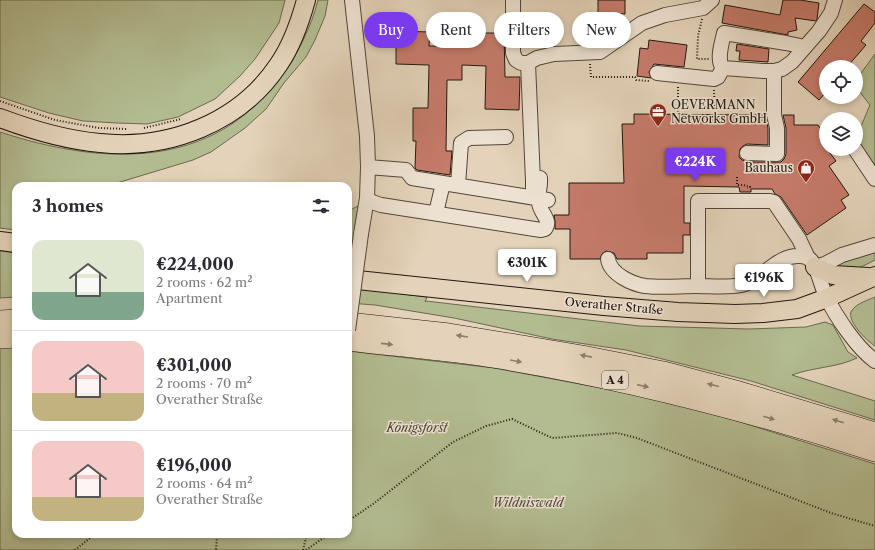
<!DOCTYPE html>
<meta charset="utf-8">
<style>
:root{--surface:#fff;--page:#f2f2f3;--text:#2b2b33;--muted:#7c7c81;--line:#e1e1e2;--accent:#7c3aed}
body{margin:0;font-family:"Libre Caslon Text",serif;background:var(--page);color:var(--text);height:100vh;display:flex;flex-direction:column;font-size:15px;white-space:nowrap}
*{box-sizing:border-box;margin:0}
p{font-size:13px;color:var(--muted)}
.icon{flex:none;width:22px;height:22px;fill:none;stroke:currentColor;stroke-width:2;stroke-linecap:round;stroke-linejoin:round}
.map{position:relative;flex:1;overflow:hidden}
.details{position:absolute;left:12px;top:182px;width:340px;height:356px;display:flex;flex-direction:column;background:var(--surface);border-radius:12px;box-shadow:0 2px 6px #0003}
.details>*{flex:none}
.banner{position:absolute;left:364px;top:12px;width:380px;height:36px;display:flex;gap:8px}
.tools{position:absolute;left:819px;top:60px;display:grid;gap:8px}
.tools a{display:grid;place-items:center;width:44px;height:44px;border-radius:50%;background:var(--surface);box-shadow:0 2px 6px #0003;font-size:20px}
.price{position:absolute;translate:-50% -34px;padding:0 9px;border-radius:4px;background:#fff;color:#222;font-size:13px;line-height:26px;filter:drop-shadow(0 1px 2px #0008)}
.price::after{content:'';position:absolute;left:50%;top:24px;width:12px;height:9px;margin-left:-6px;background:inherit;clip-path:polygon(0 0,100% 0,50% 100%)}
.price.active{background:var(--accent);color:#fff}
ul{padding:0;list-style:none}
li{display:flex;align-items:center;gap:12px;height:100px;padding:0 20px}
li+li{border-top:1px solid var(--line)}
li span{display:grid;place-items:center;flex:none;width:112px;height:80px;border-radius:12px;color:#555}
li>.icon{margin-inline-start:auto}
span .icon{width:48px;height:48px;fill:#fffc;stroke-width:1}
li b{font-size:17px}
h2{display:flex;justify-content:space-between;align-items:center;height:48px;padding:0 20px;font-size:17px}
.pill{padding:0 14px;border-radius:18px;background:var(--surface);box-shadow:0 2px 6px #0003;font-size:14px;line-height:36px}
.pill.active{background:var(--accent);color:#fff}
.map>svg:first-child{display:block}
.green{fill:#b3bc91;stroke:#6a6a50}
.building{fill:#c67b6b;stroke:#21170e}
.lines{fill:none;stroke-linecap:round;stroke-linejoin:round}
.minor-casing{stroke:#524639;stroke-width:16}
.major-casing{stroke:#21170e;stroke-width:20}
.highway-casing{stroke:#21170e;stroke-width:22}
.path{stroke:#21170e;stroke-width:2;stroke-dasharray:1 2;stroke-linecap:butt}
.minor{stroke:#ede2d2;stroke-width:14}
.major{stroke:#e4d3ba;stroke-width:18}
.highway{stroke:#e4d3ba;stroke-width:21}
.minor-bridge-casing{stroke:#524639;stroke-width:16;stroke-linecap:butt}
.minor-bridge{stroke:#ede2d2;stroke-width:14}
.oneway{fill:#8c7e6d}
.labels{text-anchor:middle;stroke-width:3;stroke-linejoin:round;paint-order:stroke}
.shield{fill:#ede2d2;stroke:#5e5449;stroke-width:1}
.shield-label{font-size:11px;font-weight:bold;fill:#21170e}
.poi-label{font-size:12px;fill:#21170e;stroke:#ede2d2;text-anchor:start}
.street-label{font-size:12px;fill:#21170e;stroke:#ede2d2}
.park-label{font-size:12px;font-style:italic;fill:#4d4935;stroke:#ede2d2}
</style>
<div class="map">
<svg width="875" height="550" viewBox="0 0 875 550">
<rect width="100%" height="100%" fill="#e4d3ba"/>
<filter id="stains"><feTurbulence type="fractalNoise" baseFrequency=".005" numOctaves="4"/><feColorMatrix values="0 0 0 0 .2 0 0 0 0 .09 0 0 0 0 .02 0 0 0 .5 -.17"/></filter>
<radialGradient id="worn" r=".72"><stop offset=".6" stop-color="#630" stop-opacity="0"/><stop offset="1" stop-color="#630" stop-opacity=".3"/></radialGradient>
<path class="green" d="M 0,0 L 285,0 L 279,23 L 255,59 L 240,76 L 215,99 L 178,117 L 147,124 L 117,123 L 83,121 L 49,113 L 0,97 Z
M 318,0 L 328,0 L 325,16 L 315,40 L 306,57 L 284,83 L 266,109 L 245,128 L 211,152 L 193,160 L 107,186 L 16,186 L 16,230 L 0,228 L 0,132 C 101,165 212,172 281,76 C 298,53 311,28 318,0 Z
M 875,54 L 875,172 L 858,145 L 859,131 L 870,105 L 856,87 L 856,80 Z
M 360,205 L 350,264 L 348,264 L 348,211 Z
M 0,251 L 16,253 L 16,297 L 0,298 Z
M 875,251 L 875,260 L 859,268 L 834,268 L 840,262 Z
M 348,287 L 427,297 L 425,302 L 426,301 L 639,326 L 749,329 L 806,327 L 825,322 L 833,325 L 848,352 L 857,358 C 836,368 813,367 792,375 L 875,401 L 875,420 L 751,381 L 626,350 L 552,339 L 454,318 L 375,305 L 348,303 Z
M 875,297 L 875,346 C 867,341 843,318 853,309 C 858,303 868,300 875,297 Z
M 16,347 L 16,534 L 348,534 L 348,351 L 494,368 L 676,402 L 875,464 L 875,550 L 0,550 L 0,348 Z"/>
<path class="building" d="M 598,0 L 625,0 L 625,14 L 598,13 Z
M 783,0 L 800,0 L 819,3 L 817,19 L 816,21 L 795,18 L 797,30 L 788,32 L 788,35 L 722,23 L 725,5 L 780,15 Z
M 864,4 L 875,12 L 875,23 L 861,41 L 866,45 L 847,67 L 826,67 L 826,92 L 819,100 L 798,82 Z
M 396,31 L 430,32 L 429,46 L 472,47 L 472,33 L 504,33 L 505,77 L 520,77 L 519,110 L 485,109 L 486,66 L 462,65 L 462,80 L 447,80 L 446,151 L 452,151 L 450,175 L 417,170 L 415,168 L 416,141 L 413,141 L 413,108 L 428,108 L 429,65 L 396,64 Z
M 649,40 L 687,45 L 684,67 L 654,64 L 649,72 L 651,78 L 637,76 L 640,48 L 648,49 Z
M 737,44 L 769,49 L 768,62 L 739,60 L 740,51 L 736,51 Z
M 634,114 L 766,115 L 768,129 L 768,145 L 747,144 L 743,146 L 740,149 L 739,157 L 742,160 L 747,162 L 781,162 L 784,159 L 786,154 L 786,128 L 783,115 L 794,115 L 794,125 L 818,125 L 826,136 L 826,149 L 827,149 L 836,161 L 829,166 L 849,195 L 841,200 L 846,208 L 807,235 L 781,197 L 775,194 L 772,189 L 751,189 L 751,192 L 740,192 L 739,187 L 684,186 L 684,223 L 690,223 L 690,235 L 683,235 L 683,253 L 647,253 L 647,259 L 617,259 L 614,253 L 606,251 L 602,254 L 600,259 L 570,259 L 570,229 L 555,229 L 555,221 L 554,215 L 569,215 L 569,183 L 624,183 L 622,124 L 634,124 Z"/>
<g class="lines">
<g class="minor-casing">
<path id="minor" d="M 352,0 L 367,136 L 368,167 L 367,198 L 361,234
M 513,0 L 513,53 L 516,60 L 521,63 L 528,63 L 537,58 L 554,54 L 600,52 L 642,23 L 665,15 L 703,8 L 712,0
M 528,63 L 533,181 L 533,191
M 723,68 C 716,60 722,43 724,33 L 786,43 L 805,47
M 657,73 L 714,79 L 718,77 L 723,68 L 764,71 L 774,71 L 782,69 L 792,62 L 819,31 L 831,13 L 835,0
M 855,149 L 875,179
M 747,153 L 777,154 L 777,128 L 774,115 L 774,71
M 368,167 L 406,170 L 412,178 L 548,200
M 458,185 L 461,143 L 469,138 L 506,137
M 367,198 L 372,202 L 381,205 L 541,230 L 545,229 C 552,220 540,213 539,203 C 537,195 541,186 540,178
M 436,213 L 443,183
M 608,259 C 610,274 632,284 645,286 C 662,288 680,286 696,286 C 711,286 727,288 742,285 C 763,280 777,254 800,256 C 805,256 810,258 813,263 C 819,272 821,286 826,296 C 836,317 857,348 875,361
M 815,267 L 825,264 L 842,255 L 875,245
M 698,286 L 698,201 L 770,201 L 774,202 L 799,239 L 808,258"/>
</g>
<g class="major-casing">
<path id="major" d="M 0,118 C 32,130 66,140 100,143 C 169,150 240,123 279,64 C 292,45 300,22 306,0
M 0,241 L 16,243
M 815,267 L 833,275 L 868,277
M 348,279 L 604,306 L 678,312 L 735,314 L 763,313 L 797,309 L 827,298 L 875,276"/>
</g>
<g class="highway-casing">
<path id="highway" d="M 0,321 L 16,320
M 348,323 L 449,334 L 582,356 L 663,372 L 739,392 L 875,433
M 0,338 L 16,337
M 348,340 C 398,346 449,350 499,358 C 627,379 751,411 875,451"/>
</g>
<path class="path" d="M 702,19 L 698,36 L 697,59 L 709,59
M 590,64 L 591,77 L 635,77 L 636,80 L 649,81
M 678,87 L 678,114
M 714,90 L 715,115
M 0,101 L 55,120 L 99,128 L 128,129
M 144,128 L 181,119
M 737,177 L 737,185 L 743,185 L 750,187 L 747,188
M 348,521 L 373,504 L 453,442 L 486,426 L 512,419 L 552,438 L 617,433 L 637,438 L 831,513 L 875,526
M 215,534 L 217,537 L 216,550
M 75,550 L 95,534
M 303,550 L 307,534
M 306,550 L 329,534"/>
<use href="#minor" class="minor"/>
<use href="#major" class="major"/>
<use href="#highway" class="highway"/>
<g class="minor-bridge-casing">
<path id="minor-bridge" d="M 348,330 L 361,234"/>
</g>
<use href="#minor-bridge" class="minor-bridge"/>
</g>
<defs><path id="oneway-solid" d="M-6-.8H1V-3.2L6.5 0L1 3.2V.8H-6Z"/></defs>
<g class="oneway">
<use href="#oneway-solid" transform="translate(462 336) rotate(-171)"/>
<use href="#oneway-solid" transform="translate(387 344) rotate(6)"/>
<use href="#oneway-solid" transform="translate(586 356) rotate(-169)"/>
<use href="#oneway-solid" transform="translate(516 361) rotate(10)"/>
<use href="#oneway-solid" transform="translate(713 385) rotate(-166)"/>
<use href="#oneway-solid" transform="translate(643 386) rotate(13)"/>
<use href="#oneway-solid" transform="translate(769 418) rotate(16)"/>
<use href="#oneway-solid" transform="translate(838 421) rotate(-162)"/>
</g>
<defs>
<g id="office-pin" transform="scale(0.9)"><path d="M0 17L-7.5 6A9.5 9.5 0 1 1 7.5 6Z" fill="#8f2418" stroke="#ede2d2"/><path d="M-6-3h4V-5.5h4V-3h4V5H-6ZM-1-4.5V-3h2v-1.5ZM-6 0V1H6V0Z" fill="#fff"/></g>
<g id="shop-pin" transform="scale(0.9)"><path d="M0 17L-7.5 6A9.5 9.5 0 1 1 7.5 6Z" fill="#8f2418" stroke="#ede2d2"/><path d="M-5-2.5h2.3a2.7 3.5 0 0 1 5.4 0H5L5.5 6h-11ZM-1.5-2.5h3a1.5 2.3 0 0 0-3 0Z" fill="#fff"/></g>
</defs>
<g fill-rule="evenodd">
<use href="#office-pin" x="658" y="112"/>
<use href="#shop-pin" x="806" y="168"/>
</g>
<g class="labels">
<rect class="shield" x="602" y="371" width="26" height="18" rx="3"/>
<g class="shield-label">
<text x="615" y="384">A 4</text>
</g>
<g class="poi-label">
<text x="671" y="109">OEVERMANN<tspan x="671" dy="14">Networks GmbH</tspan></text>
<text x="793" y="172" text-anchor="end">Bauhaus</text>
</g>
<g class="street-label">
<text transform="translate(614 306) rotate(5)" y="4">Overather Straße</text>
</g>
<g class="park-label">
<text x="417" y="432">Königsforst</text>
<text x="528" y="507">Wildniswald</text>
</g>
</g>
<rect width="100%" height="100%" filter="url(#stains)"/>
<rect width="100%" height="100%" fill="url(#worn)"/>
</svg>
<div class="tools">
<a><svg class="icon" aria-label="locate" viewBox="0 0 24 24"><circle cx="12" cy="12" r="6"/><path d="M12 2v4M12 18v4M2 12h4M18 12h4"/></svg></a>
<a><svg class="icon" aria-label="layers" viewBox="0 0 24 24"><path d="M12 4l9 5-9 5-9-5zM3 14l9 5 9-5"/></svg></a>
</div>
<b class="price active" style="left:695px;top:182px">€224K</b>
<b class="price" style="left:527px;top:283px">€301K</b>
<b class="price" style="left:764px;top:298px">€196K</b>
<div class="banner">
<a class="pill active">Buy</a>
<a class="pill">Rent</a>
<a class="pill">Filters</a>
<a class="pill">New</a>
</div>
<section class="details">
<h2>3 homes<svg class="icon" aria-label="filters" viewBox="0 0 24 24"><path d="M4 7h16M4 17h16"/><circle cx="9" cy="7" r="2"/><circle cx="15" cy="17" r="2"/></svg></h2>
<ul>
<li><span style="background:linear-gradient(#dfe7d0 65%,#7fa58c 0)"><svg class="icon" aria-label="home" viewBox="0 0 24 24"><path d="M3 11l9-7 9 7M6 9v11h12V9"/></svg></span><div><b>€224,000</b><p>2 rooms · 62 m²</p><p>Apartment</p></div></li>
<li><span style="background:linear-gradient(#f6c9c9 65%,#c2b280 0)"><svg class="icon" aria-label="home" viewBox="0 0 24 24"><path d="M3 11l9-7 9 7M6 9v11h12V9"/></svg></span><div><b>€301,000</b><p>2 rooms · 70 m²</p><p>Overather Straße</p></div></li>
<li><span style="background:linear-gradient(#f6c9c9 70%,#c2b280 0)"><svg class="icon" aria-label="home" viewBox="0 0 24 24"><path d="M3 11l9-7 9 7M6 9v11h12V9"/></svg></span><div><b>€196,000</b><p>2 rooms · 64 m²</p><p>Overather Straße</p></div></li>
</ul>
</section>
</div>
